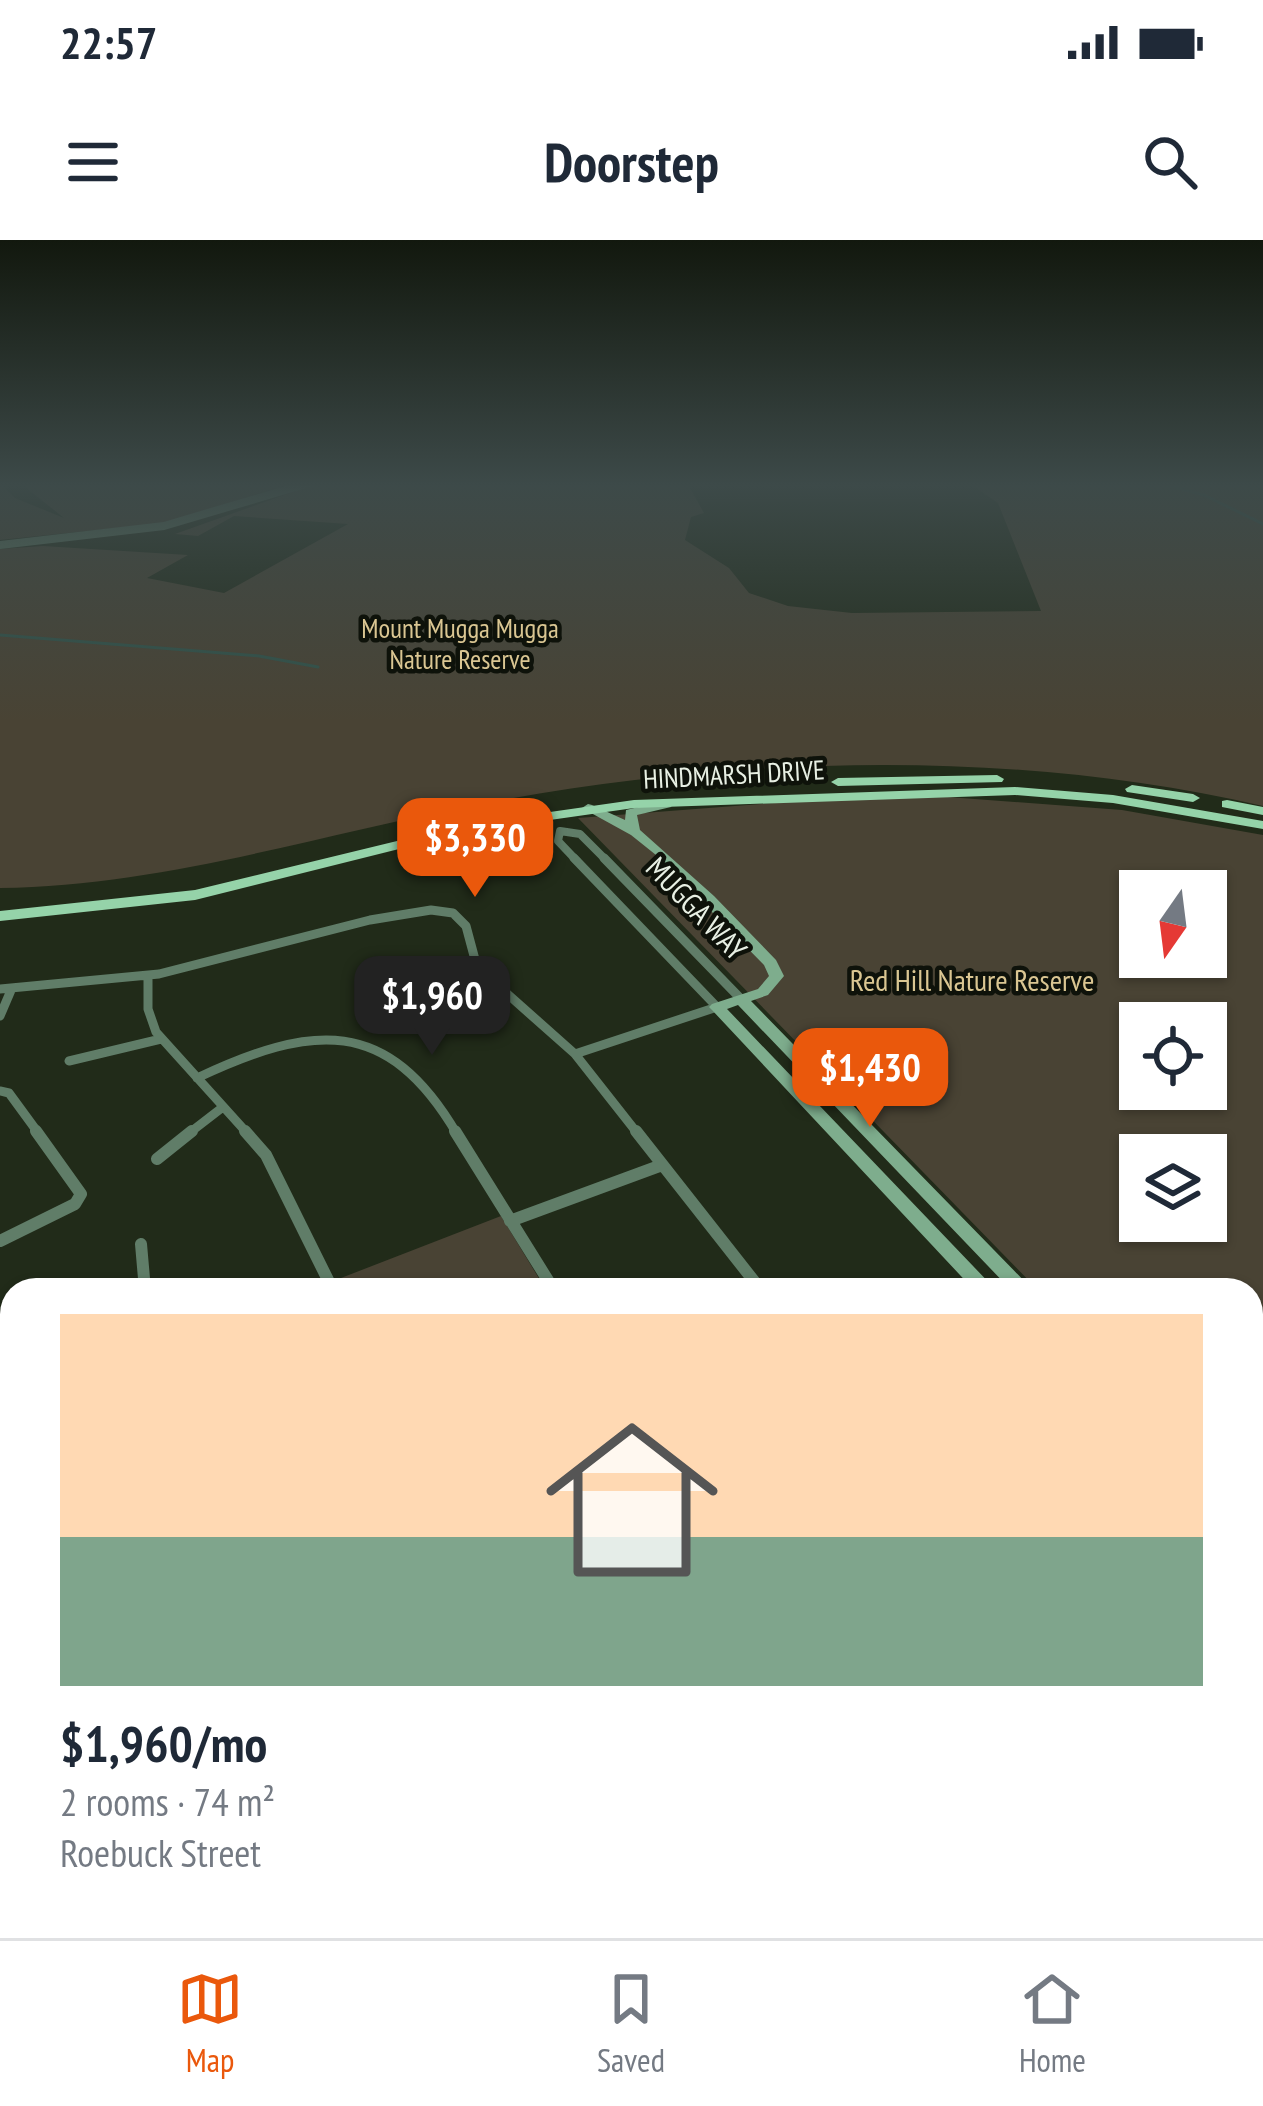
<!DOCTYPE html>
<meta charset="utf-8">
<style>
:root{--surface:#fff;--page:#f2f2f3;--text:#1f2937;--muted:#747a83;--line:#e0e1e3;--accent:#ea580c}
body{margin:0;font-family:"PT Sans Narrow",sans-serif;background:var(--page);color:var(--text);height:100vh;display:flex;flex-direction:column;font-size:45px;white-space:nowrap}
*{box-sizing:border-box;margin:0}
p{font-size:39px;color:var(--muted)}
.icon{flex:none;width:66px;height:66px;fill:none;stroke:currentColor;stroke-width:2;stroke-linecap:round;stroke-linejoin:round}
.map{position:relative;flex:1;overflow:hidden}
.panel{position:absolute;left:0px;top:1038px;width:1263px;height:660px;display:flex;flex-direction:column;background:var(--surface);border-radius:36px 36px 0 0;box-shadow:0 3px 9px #0004}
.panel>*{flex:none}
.needle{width:78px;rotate:194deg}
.fabs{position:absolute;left:1119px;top:630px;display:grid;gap:24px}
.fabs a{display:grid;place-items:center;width:108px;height:108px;border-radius:0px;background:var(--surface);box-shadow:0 3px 9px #0004;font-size:60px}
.price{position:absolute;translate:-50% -102px;padding:0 27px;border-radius:24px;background:var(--accent);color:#fff;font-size:39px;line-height:78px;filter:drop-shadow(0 3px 6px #0008)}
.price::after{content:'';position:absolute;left:50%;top:72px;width:36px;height:27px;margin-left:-18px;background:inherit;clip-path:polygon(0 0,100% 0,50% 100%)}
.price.selected{background:#222;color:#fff}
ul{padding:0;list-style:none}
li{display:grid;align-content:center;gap:24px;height:636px;padding:0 60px}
li span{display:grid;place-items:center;height:372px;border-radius:0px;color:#555}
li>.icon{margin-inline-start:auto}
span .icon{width:216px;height:216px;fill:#fffc;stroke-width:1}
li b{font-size:51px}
.status{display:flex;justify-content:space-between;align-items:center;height:84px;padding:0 60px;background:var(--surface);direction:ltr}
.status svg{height:33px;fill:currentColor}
header{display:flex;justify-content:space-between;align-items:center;height:156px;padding:0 60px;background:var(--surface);font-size:54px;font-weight:800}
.menu{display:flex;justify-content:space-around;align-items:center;height:168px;border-top:3px solid var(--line);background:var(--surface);font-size:33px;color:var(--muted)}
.menu a{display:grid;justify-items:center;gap:6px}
.menu .selected{color:var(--accent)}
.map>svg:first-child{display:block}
.green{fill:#494334;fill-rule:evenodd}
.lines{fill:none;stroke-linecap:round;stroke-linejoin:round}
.stream{stroke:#32534a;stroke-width:3}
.minor-far3{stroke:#607d68;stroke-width:8}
.minor-far2{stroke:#607d68;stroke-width:9}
.minor-far1{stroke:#607d68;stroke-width:12}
.minor{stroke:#607d68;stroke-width:16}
.tertiary-far1{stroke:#607d68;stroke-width:8}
.tertiary{stroke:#607d68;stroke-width:21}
.secondary{fill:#7ead8d;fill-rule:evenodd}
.primary{fill:#95d3a9;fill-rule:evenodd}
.labels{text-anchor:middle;stroke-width:9;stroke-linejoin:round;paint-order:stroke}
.far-park-label{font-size:27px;fill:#dac692;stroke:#0e120a}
.far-street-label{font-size:27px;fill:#e8f0e4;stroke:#0e120a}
.street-label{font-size:30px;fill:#e8f0e4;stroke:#0e120a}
.park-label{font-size:30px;fill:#dac692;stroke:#0e120a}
</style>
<div class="status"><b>22:57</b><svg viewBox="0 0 49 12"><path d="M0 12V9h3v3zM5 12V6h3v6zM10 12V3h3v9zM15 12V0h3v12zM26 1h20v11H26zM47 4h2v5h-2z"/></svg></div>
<header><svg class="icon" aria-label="menu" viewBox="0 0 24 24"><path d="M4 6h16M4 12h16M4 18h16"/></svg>Doorstep<svg class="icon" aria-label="search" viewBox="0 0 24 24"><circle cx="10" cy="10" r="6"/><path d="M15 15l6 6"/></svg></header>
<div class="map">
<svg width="1263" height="1698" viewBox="0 0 1263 1698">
<rect width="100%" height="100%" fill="#212b19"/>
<path class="green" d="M 0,243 L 15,258 L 64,278 L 20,243 L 292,243 L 165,283 L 0,300 Z
M 318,243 L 689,246 L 704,273 L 691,277 L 685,300 L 729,328 L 749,353 L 788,366 L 852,373 L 1041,371 L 998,263 L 969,243 L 1263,243 L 1263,566 C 1008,507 731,516 475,565 C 317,595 163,646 0,648 L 0,309 L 43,306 L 188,315 L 147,338 L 224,353 L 348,284 L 234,276 L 198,296 L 175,294 Z
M 948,557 L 1122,570 L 1263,595 L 1263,1190 L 1251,1180 L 1251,1050 L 1038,1050 L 578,578 L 827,559 ZM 1140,651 L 1206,651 L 1206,717 L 1140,717 ZM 1140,783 L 1206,783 L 1206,849 L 1140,849 ZM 1140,915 L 1206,915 L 1206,981 L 1140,981 Z
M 501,976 L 546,1050 L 346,1050 L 341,1038 Z"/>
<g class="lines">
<path class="stream" d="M 1160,243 L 1204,255 L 1263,284
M 0,395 L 259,416 L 318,427"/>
<path class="minor-far3" d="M 577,621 L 558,601 L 560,591 L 580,594 L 607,621"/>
<path class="minor-far2" d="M 574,618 L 717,767 L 575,814
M 604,618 L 741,759
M 148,736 L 148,769 L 156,792 L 248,894
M 0,749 L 159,734 L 370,680 L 431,670 L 453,673 L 466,686 L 477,727 L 575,814 L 638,894
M 0,776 L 12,748
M 69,821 L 161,799
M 197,838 C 312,784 387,775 457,894
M 0,851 L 9,853 L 39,894
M 188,894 L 223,867"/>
<path class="minor-far1" d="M 245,891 L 266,915 L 333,1050
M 455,891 L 554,1050
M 636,891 L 761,1050
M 157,919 L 192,891
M 510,981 L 662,925
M 0,1001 L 75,964 L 81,954 L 36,891
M 141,1004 L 145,1050
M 0,1141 L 12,1140"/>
<path class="minor" d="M 1087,1686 L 1088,1698
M 541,1698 L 545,1686"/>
<path class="tertiary-far1" d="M 0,305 L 164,286 L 309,243"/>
<path class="tertiary" d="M 0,1566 L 12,1577
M 127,1686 L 139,1698"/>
<path class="secondary" d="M 667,560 L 673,564 L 671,567 L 637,575 L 640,590 L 714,656 L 776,720 L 784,736 L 768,755 L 751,761 L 1033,1050 L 1011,1050 L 738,765 L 727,769 L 996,1050 L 974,1050 L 712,770 L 709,767 L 712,764 L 758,749 L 769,736 L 764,725 L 656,615 L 631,595 L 582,568 L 588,564 L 592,565 L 625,580 L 626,570 Z
M 1251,1334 C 1263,1341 1263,1359 1263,1375 C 1246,1369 1251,1350 1251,1334 Z"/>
<path class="primary" d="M 997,535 L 1004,539 L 1002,542 L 838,546 L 831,542 L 838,538 Z
M 1132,545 L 1193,554 L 1200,558 L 1193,562 L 1127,552 L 1125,549 Z
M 1015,547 L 1113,555 L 1263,581 L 1263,589 L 1113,563 L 1015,555 L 634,568 L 467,592 L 195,660 L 0,681 L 0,671 L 195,650 L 467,584 L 634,560 Z
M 1227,560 L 1263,567 L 1263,575 L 1222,567 L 1222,561 Z"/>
</g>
<linearGradient id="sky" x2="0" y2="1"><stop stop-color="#12180e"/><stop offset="0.51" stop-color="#3d4a49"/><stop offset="1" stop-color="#3d4a49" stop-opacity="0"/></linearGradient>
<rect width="1263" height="481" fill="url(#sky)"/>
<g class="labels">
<g class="far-park-label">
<text x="460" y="398">Mount Mugga Mugga<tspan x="460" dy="31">Nature Reserve</tspan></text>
</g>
<g class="far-street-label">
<text transform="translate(734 535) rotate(-3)" y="9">HINDMARSH DRIVE</text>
</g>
<g class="street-label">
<text transform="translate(696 669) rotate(46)" y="10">MUGGA WAY</text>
</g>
<g class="park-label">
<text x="972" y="751">Red Hill Nature Reserve</text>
</g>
</g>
</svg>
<div class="fabs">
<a><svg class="needle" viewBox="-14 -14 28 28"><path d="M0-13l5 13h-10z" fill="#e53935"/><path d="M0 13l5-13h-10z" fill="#747a83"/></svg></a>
<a><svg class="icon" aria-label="locate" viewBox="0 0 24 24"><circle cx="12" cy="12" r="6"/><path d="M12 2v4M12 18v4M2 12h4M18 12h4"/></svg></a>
<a><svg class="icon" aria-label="layers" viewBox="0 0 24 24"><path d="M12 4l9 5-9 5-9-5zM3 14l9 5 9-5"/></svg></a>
</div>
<b class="price" style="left:475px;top:660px">$3,330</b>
<b class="price selected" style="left:432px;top:818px">$1,960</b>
<b class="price" style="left:870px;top:890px">$1,430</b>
<section class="panel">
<ul>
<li><span style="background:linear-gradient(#ffd9b3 60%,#7fa58c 0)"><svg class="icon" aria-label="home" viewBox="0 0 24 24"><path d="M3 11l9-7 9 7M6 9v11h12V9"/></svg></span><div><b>$1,960/mo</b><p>2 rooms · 74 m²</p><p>Roebuck Street</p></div></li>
</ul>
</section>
</div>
<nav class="menu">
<a class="selected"><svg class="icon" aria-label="map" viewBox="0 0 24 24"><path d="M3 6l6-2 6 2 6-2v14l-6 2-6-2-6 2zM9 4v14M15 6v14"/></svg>Map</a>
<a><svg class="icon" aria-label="saved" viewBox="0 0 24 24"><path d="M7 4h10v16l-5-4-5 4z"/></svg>Saved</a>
<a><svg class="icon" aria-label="home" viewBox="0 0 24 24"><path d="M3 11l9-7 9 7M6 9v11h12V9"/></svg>Home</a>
</nav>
